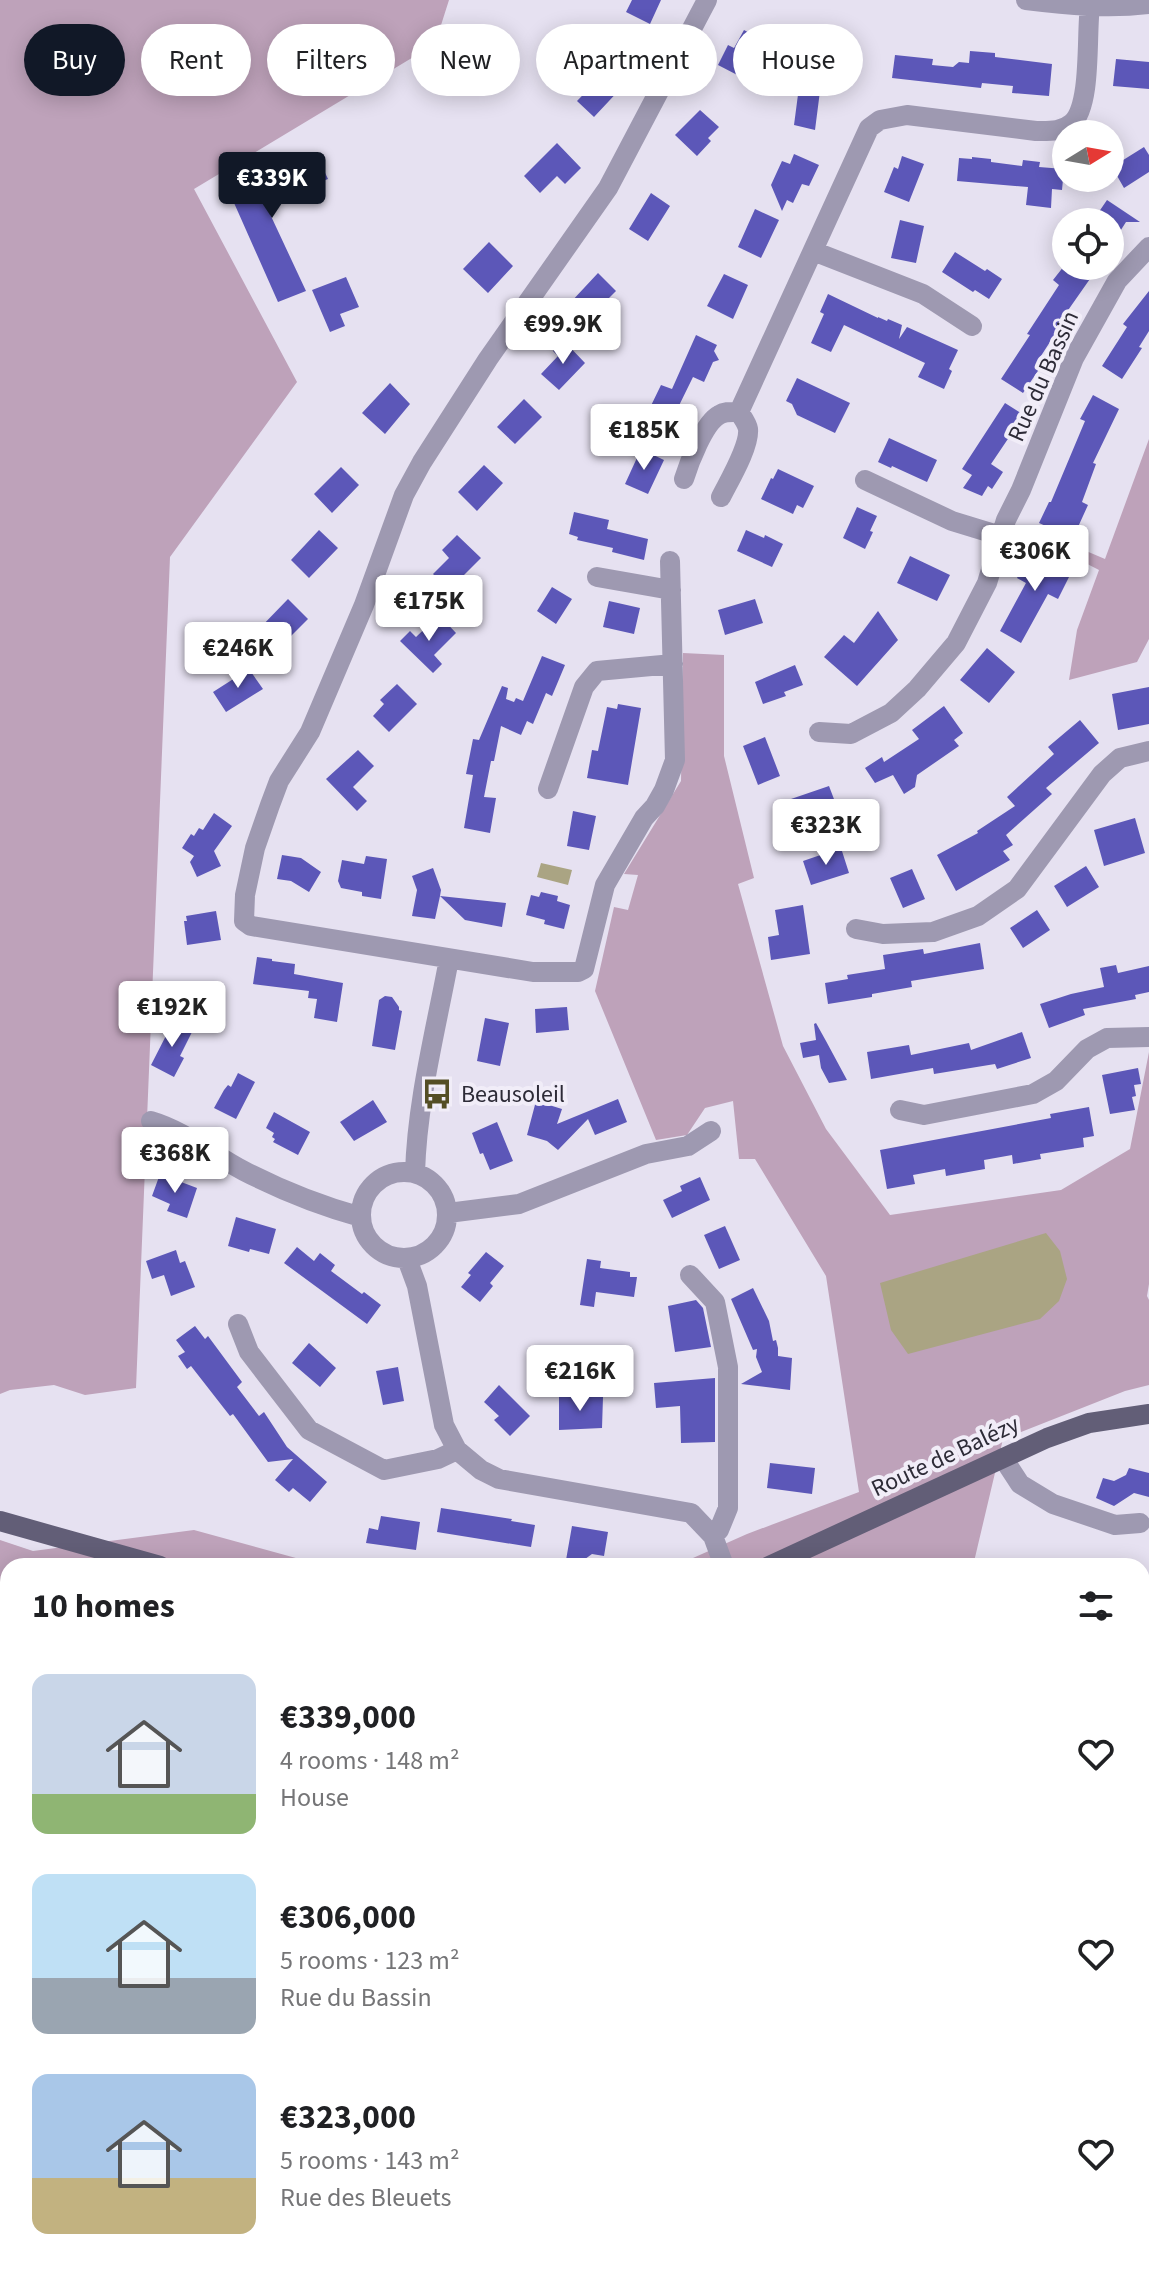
<!DOCTYPE html>
<meta charset="utf-8">
<style>
:root{--surface:#fff;--page:#f6f6f6;--text:#202124;--muted:#757577;--accent:#111827}
body{margin:0;font-family:"Source Sans 3",sans-serif;background:var(--page);color:var(--text);height:100vh;display:flex;flex-direction:column;font-size:30px;white-space:nowrap}
*{box-sizing:border-box;margin:0}
p{font-size:26px;color:var(--muted)}
.icon{flex:none;width:44px;height:44px;fill:none;stroke:currentColor;stroke-width:2;stroke-linecap:round;stroke-linejoin:round}
.map{position:relative;flex:1;overflow:hidden}
.details{position:absolute;left:0px;top:1558px;width:1150px;height:714px;display:flex;flex-direction:column;background:var(--surface);border-radius:24px 24px 0 0;box-shadow:0 4px 20px #0003}
.details>*{flex:none}
.top-card{position:absolute;left:24px;top:24px;width:1102px;height:72px;display:flex;gap:16px}
.needle{width:52px;rotate:79deg}
.fabs{position:absolute;left:1052px;top:120px;display:grid;gap:16px}
.fabs a{display:grid;place-items:center;width:72px;height:72px;border-radius:50%;background:var(--surface);box-shadow:0 4px 20px #0003;font-size:40px}
.price{position:absolute;translate:-50% -68px;padding:0 18px;border-radius:8px;background:#fff;color:#222;font-size:26px;line-height:52px;filter:drop-shadow(0 2px 4px #0008)}
.price::after{content:'';position:absolute;left:50%;top:48px;width:24px;height:18px;margin-left:-12px;background:inherit;clip-path:polygon(0 0,100% 0,50% 100%)}
.price.on{background:var(--accent);color:#fff}
ul{padding:0;list-style:none}
li{display:flex;align-items:center;gap:24px;height:200px;padding:0 32px}
li span{display:grid;place-items:center;flex:none;width:224px;height:160px;border-radius:16px;color:#555}
li>.icon{margin-inline-start:auto}
span .icon{width:96px;height:96px;fill:#fffc;stroke-width:1}
li b{font-size:34px}
h2{display:flex;justify-content:space-between;align-items:center;height:96px;padding:0 32px;font-size:34px}
.pill{padding:0 28px;border-radius:36px;background:var(--surface);box-shadow:0 4px 20px #0003;font-size:28px;line-height:72px}
.pill.on{background:var(--accent);color:#fff}
.map>svg:first-child{display:block}
.green{fill:#bea2ba}
.water{fill:#aaa483}
.building{fill:#5c57b8}
.lines{fill:none;stroke-linecap:round;stroke-linejoin:round}
.minor{stroke:#9e99b1;stroke-width:20}
.major{stroke:#625e77;stroke-width:20}
.labels{text-anchor:middle;stroke-width:8;stroke-linejoin:round;paint-order:stroke}
.street-label{font-size:24px;fill:#2d2b37;stroke:#f1edf8}
.poi-label{font-size:24px;fill:#2d2b37;stroke:#f1edf8;text-anchor:start}
</style>
<div class="map">
<svg width="1149" height="2271" viewBox="0 0 1149 2271">
<rect width="100%" height="100%" fill="#e6e1f1"/>
<path class="green" d="M 0,0 L 449,0 L 435,44 L 194,189 L 297,382 L 170,557 L 136,1388 L 85,1395 L 54,1385 L 10,1390 L 0,1394 Z
M 1149,439 L 1149,639 L 1137,662 L 1069,680 L 1077,630 L 1099,570 L 1021,530 L 1025,525 L 1105,559 Z
M 683,653 L 724,655 L 724,756 L 754,878 L 738,884 L 783,1046 L 826,1129 L 890,1215 L 1061,1190 L 1130,1149 L 1149,1052 L 1149,1284 L 1147,1296 L 1149,1300 L 1149,1385 L 1125,1391 L 1003,1439 L 973,1566 L 675,1566 L 747,1534 L 859,1492 L 826,1276 L 755,1159 L 739,1159 L 733,1101 L 705,1108 L 687,1135 L 656,1140 L 595,991 L 614,907 L 628,910 L 638,875 L 624,874 L 681,781 Z
M 194,1530 L 325,1566 L 8,1566 L 8,1920 L 0,1928 L 0,1540 L 33,1551 Z
M 8,2211 L 8,2264 L 604,2264 L 600,2271 L 0,2271 L 0,2222 Z"/>
<path class="water" d="M 541,863 L 572,870 L 568,885 L 537,877 Z
M 1046,1233 L 1060,1251 L 1067,1279 L 1059,1301 L 1040,1319 L 908,1354 L 891,1330 L 880,1283 Z"/>
<path class="building" d="M 632,0 L 661,0 L 650,24 L 626,12 Z
M 840,27 L 856,46 L 828,71 L 812,51 Z
M 744,30 L 764,41 L 745,79 L 718,65 L 728,45 L 734,48 Z
M 970,51 L 995,53 L 995,57 L 1052,64 L 1049,96 L 1012,93 L 1013,86 L 982,83 L 981,88 L 892,78 L 895,55 L 933,59 L 932,65 L 953,67 L 959,62 L 969,63 Z
M 1116,59 L 1149,62 L 1149,89 L 1113,86 Z
M 607,70 L 623,86 L 594,117 L 577,101 Z
M 799,87 L 820,91 L 815,130 L 794,125 Z
M 700,110 L 719,127 L 708,138 L 711,141 L 697,156 L 675,135 Z
M 557,143 L 581,168 L 565,184 L 557,176 L 540,193 L 524,176 Z
M 1144,147 L 1149,155 L 1149,172 L 1124,188 L 1112,167 Z
M 794,154 L 819,165 L 809,186 L 802,184 L 793,203 L 787,200 L 782,211 L 771,185 L 782,161 L 790,164 Z
M 317,156 L 328,179 L 298,191 L 296,186 L 263,199 L 306,291 L 278,302 L 223,178 L 248,167 L 255,181 L 267,176 L 269,179 Z
M 902,156 L 924,164 L 909,202 L 884,192 L 894,167 L 898,169 Z
M 972,157 L 991,159 L 991,162 L 1022,166 L 1023,160 L 1040,162 L 1039,167 L 1064,169 L 1062,190 L 1052,189 L 1051,208 L 1026,205 L 1028,187 L 957,181 L 959,158 L 972,159 Z
M 651,193 L 670,206 L 648,241 L 629,229 Z
M 1107,200 L 1140,222 L 1126,222 L 1110,247 L 1110,222 L 1092,222 Z
M 755,209 L 779,220 L 761,258 L 738,247 Z
M 900,220 L 924,226 L 916,263 L 891,258 Z
M 489,242 L 513,266 L 488,293 L 463,269 Z
M 955,252 L 985,271 L 987,269 L 1002,279 L 989,299 L 975,290 L 973,292 L 942,272 Z
M 1064,266 L 1099,266 L 1064,316 L 1066,317 L 1039,359 L 1044,362 L 1023,393 L 1001,379 L 1030,335 L 1027,334 L 1059,285 L 1053,280 Z
M 598,273 L 616,291 L 587,320 L 570,303 Z
M 724,274 L 748,285 L 733,319 L 707,306 Z
M 346,277 L 359,307 L 340,314 L 345,326 L 330,332 L 312,290 Z
M 1149,291 L 1149,331 L 1139,347 L 1142,348 L 1122,379 L 1102,366 L 1127,327 L 1123,324 Z
M 828,294 L 878,318 L 878,317 L 887,321 L 888,319 L 902,325 L 899,339 L 907,327 L 958,350 L 949,369 L 952,371 L 944,389 L 918,377 L 925,363 L 844,325 L 831,352 L 811,343 L 824,314 L 820,312 Z
M 696,335 L 717,345 L 714,351 L 719,360 L 713,362 L 704,382 L 693,377 L 668,428 L 645,418 L 661,385 L 672,389 Z
M 564,341 L 585,363 L 559,390 L 541,374 L 558,356 L 553,351 Z
M 797,378 L 850,403 L 835,433 L 797,415 L 792,404 L 786,401 Z
M 390,383 L 410,404 L 385,434 L 362,413 Z
M 1093,395 L 1119,409 L 1093,463 L 1096,464 L 1082,502 L 1088,505 L 1073,538 L 1039,523 L 1049,502 L 1051,502 L 1085,421 L 1080,419 Z
M 524,399 L 542,417 L 515,444 L 497,427 Z
M 1005,403 L 1024,415 L 991,464 L 1003,472 L 992,489 L 988,486 L 982,496 L 963,488 L 972,475 L 962,469 Z
M 889,438 L 937,460 L 927,482 L 892,466 L 891,468 L 878,462 Z
M 641,449 L 664,460 L 648,494 L 625,484 Z
M 484,465 L 503,483 L 477,511 L 458,492 Z
M 341,467 L 359,485 L 332,513 L 314,494 Z
M 778,469 L 814,486 L 803,508 L 797,505 L 793,514 L 761,499 L 771,478 L 773,479 Z
M 857,507 L 877,516 L 870,531 L 873,532 L 865,549 L 843,538 Z
M 574,512 L 609,520 L 607,529 L 648,539 L 644,560 L 612,552 L 613,548 L 577,540 L 578,537 L 569,534 Z
M 319,530 L 338,548 L 309,578 L 291,560 Z
M 746,530 L 764,538 L 765,535 L 783,544 L 772,567 L 737,551 Z
M 457,535 L 481,558 L 449,590 L 433,574 L 449,558 L 442,550 Z
M 1032,550 L 1072,571 L 1058,599 L 1048,594 L 1021,643 L 1000,631 L 1026,583 L 1017,578 Z
M 910,556 L 950,575 L 937,601 L 897,583 Z
M 552,587 L 572,599 L 556,624 L 537,611 Z
M 288,599 L 308,619 L 277,650 L 257,631 Z
M 755,599 L 763,623 L 725,635 L 718,610 Z
M 609,601 L 640,608 L 634,634 L 603,627 Z
M 878,611 L 898,640 L 857,686 L 824,657 L 844,635 L 854,643 Z
M 439,615 L 456,633 L 434,655 L 442,664 L 433,673 L 400,641 L 410,631 L 416,637 Z
M 987,648 L 1015,672 L 989,703 L 960,680 Z
M 542,656 L 565,665 L 552,696 L 546,693 L 533,724 L 527,721 L 521,735 L 501,726 L 494,761 L 491,761 L 484,797 L 496,798 L 490,833 L 464,828 L 473,775 L 466,774 L 473,739 L 479,740 L 502,686 L 508,688 L 506,699 L 514,702 L 516,698 L 523,701 Z
M 795,665 L 803,685 L 784,692 L 786,696 L 763,704 L 755,682 Z
M 249,669 L 263,689 L 226,712 L 213,692 Z
M 397,684 L 417,704 L 389,732 L 373,716 L 384,704 L 380,700 Z
M 1149,687 L 1149,724 L 1118,730 L 1112,694 Z
M 618,704 L 641,708 L 628,785 L 587,778 L 592,750 L 598,751 L 607,707 L 617,709 Z
M 944,706 L 963,733 L 954,740 L 959,746 L 917,775 L 915,787 L 904,794 L 893,775 L 875,783 L 865,768 L 882,757 L 884,762 L 919,739 L 912,730 Z
M 1080,720 L 1099,743 L 1046,788 L 1052,794 L 1006,835 L 1013,845 L 1003,851 L 1010,860 L 956,891 L 937,855 L 978,833 L 977,831 L 1015,806 L 1007,797 L 1054,754 L 1048,747 Z
M 765,737 L 780,776 L 758,785 L 743,746 Z
M 358,750 L 374,766 L 353,787 L 367,801 L 357,811 L 326,779 Z
M 829,786 L 837,807 L 799,820 L 791,799 Z
M 573,811 L 596,816 L 589,850 L 567,846 Z
M 214,813 L 232,826 L 214,851 L 221,866 L 197,877 L 190,862 L 194,856 L 182,848 L 191,834 L 194,836 L 199,828 L 203,830 Z
M 1135,818 L 1145,853 L 1104,866 L 1094,830 Z
M 841,848 L 849,873 L 811,885 L 803,861 Z
M 282,855 L 301,858 L 321,872 L 309,892 L 291,881 L 277,879 Z
M 366,856 L 387,859 L 381,899 L 362,896 L 362,892 L 341,888 L 338,881 L 342,860 L 364,864 Z
M 1086,866 L 1099,887 L 1067,907 L 1054,886 Z
M 433,868 L 441,890 L 440,896 L 506,903 L 502,927 L 465,920 L 440,896 L 435,919 L 412,916 L 417,890 L 412,876 Z
M 912,869 L 925,899 L 903,908 L 890,878 Z
M 541,892 L 558,896 L 557,901 L 570,905 L 564,929 L 544,924 L 545,920 L 526,915 L 531,895 L 539,897 Z
M 803,905 L 810,954 L 771,960 L 768,937 L 779,935 L 775,910 Z
M 1037,910 L 1050,930 L 1023,948 L 1010,928 Z
M 216,911 L 221,940 L 187,945 L 184,921 L 187,921 L 186,916 Z
M 980,943 L 984,969 L 911,981 L 912,987 L 872,994 L 872,997 L 828,1004 L 825,983 L 848,979 L 847,975 L 885,969 L 883,955 L 923,949 L 924,954 Z
M 257,957 L 272,959 L 272,961 L 295,964 L 294,974 L 343,983 L 337,1022 L 314,1018 L 317,999 L 308,998 L 309,991 L 253,984 Z
M 1116,965 L 1118,973 L 1149,966 L 1149,992 L 1135,995 L 1136,999 L 1083,1009 L 1085,1015 L 1049,1028 L 1040,1004 L 1071,994 L 1104,987 L 1100,968 Z
M 385,996 L 392,997 L 399,1007 L 399,1010 L 402,1011 L 395,1050 L 372,1046 L 379,1000 Z
M 567,1007 L 569,1030 L 536,1033 L 535,1009 Z
M 485,1018 L 509,1023 L 500,1066 L 477,1061 Z
M 174,1020 L 193,1030 L 180,1056 L 184,1058 L 174,1077 L 151,1065 Z
M 816,1023 L 826,1041 L 847,1080 L 829,1083 L 821,1068 L 819,1055 L 803,1058 L 800,1043 L 816,1040 L 814,1024 Z
M 1022,1032 L 1031,1058 L 997,1069 L 995,1064 L 934,1074 L 933,1068 L 871,1079 L 867,1052 L 909,1045 L 911,1055 L 969,1043 L 971,1050 Z
M 1138,1068 L 1141,1084 L 1134,1085 L 1136,1096 L 1132,1097 L 1135,1110 L 1110,1114 L 1102,1075 Z
M 238,1073 L 255,1082 L 236,1119 L 214,1108 L 224,1090 L 228,1085 L 231,1087 Z
M 618,1099 L 627,1122 L 595,1135 L 588,1119 L 558,1150 L 547,1141 L 527,1135 L 536,1101 L 562,1109 L 557,1124 Z
M 373,1100 L 387,1122 L 354,1141 L 340,1122 Z
M 1089,1107 L 1094,1136 L 1083,1138 L 1084,1147 L 1040,1154 L 1041,1159 L 1013,1164 L 1012,1155 L 984,1160 L 985,1169 L 946,1176 L 945,1169 L 913,1175 L 915,1184 L 887,1189 L 880,1150 L 1051,1118 L 1050,1114 Z
M 274,1112 L 310,1132 L 298,1155 L 273,1142 L 275,1139 L 272,1137 L 274,1133 L 266,1128 Z
M 497,1122 L 513,1161 L 490,1170 L 483,1153 L 480,1154 L 472,1133 Z
M 160,1174 L 197,1188 L 187,1218 L 167,1211 L 170,1204 L 152,1196 Z
M 700,1177 L 710,1200 L 672,1218 L 663,1200 L 682,1191 L 680,1186 Z
M 236,1217 L 276,1229 L 269,1254 L 250,1249 L 249,1252 L 228,1246 Z
M 725,1226 L 740,1260 L 719,1269 L 704,1235 Z
M 297,1247 L 314,1261 L 320,1253 L 335,1265 L 331,1271 L 362,1294 L 364,1292 L 381,1305 L 367,1324 L 284,1263 Z
M 176,1250 L 180,1263 L 185,1261 L 195,1287 L 171,1296 L 164,1275 L 152,1279 L 146,1261 Z
M 486,1252 L 504,1266 L 490,1283 L 493,1286 L 480,1302 L 461,1287 L 471,1275 L 468,1273 Z
M 587,1259 L 601,1261 L 600,1268 L 630,1272 L 630,1277 L 637,1277 L 634,1297 L 596,1292 L 594,1307 L 580,1305 Z
M 753,1288 L 769,1321 L 773,1341 L 776,1340 L 778,1348 L 778,1356 L 792,1358 L 790,1390 L 741,1384 L 762,1372 L 756,1357 L 757,1349 L 753,1350 L 731,1299 Z
M 696,1300 L 703,1308 L 711,1347 L 675,1352 L 668,1306 Z
M 195,1326 L 205,1339 L 208,1336 L 242,1382 L 237,1387 L 259,1416 L 264,1412 L 287,1447 L 327,1482 L 310,1502 L 293,1488 L 289,1492 L 275,1480 L 293,1459 L 268,1462 L 233,1414 L 230,1416 L 191,1366 L 187,1369 L 178,1356 L 185,1352 L 176,1340 Z
M 309,1343 L 336,1368 L 320,1387 L 292,1363 Z
M 398,1367 L 404,1401 L 383,1405 L 376,1371 Z
M 715,1378 L 715,1442 L 681,1443 L 680,1406 L 656,1408 L 654,1383 Z
M 499,1385 L 530,1416 L 510,1436 L 494,1420 L 499,1416 L 484,1402 Z
M 559,1396 L 603,1397 L 602,1428 L 559,1430 Z
M 770,1463 L 815,1468 L 812,1494 L 767,1488 Z
M 1129,1468 L 1149,1473 L 1149,1497 L 1134,1493 L 1114,1506 L 1096,1498 L 1103,1478 L 1114,1481 L 1126,1475 Z
M 441,1508 L 512,1519 L 511,1521 L 535,1525 L 531,1547 L 437,1532 Z
M 381,1516 L 420,1522 L 416,1550 L 366,1543 L 369,1528 L 378,1530 Z
M 572,1526 L 608,1532 L 604,1556 L 592,1554 L 581,1562 L 566,1560 Z"/>
<g class="lines">
<path class="minor" d="M 1026,0 C 1067,5 1108,9 1149,4
M 813,251 L 923,294 L 972,326
M 684,479 C 689,463 704,423 719,415 C 725,411 732,412 739,412 L 869,128 L 880,120 L 907,115 L 1036,131 C 1049,131 1062,132 1072,123 C 1092,105 1086,34 1090,6
M 865,480 L 952,521 L 1001,536
M 721,497 C 729,481 750,446 748,429 C 747,423 742,417 739,412
M 670,561 L 675,760 L 664,790 L 655,806 L 644,818 L 605,885 L 584,969 L 578,972 L 533,972 L 251,926 L 244,921 L 245,895 L 255,848 L 270,805 L 279,781 L 310,732 L 364,605 L 404,495 L 422,462 L 488,359 L 608,188 L 707,0
M 597,577 L 671,590
M 819,732 L 851,734 L 891,713 L 917,689 L 956,643 L 987,583 L 1006,520 L 1021,490 L 1074,358 L 1117,281 L 1149,247
M 548,789 L 584,687 L 597,671 L 673,664
M 856,929 L 883,934 L 933,932 L 978,916 L 1017,889 L 1102,774 L 1120,758 L 1149,751
M 900,1110 L 924,1115 L 1033,1094 L 1056,1081 L 1087,1049 L 1107,1038 L 1149,1037
M 151,1121 C 185,1131 213,1155 244,1171 C 281,1190 321,1206 361,1217
M361 1215a43 43 0 1 1 86 0a43 43 0 1 1-86 0Z
M 415,1173 C 417,1101 436,1029 449,959
M 448,1213 L 519,1204 L 646,1154 L 688,1146 L 711,1131
M 407,1259 L 417,1286 L 444,1425 L 457,1450 L 481,1470 L 499,1479 L 691,1513 L 713,1536 L 724,1566
M 690,1275 L 715,1302 L 728,1367 L 728,1508 L 719,1530 L 713,1536
M 238,1324 L 249,1352 L 309,1430 L 384,1470 L 438,1459 L 457,1450
M 1003,1458 L 1020,1484 L 1053,1504 L 1115,1525 L 1140,1523
M 1142,1721 L 1149,1724
M 1142,2029 L 1149,2014
M 0,2079 L 8,2070
M 1142,2212 L 1149,2214
M 0,2257 L 8,2249
M 1077,2271 L 1083,2264"/>
<path class="major" d="M 0,1521 L 160,1566
M 769,1566 L 1047,1438 L 1089,1423 L 1149,1414"/>
</g>
<defs>
<g id="bus-bare" transform="scale(2.4)"><path d="M-5-6H5V4H4V6H2V4H-2V6H-4V4H-5ZM-3.5-4V0h7V-4ZM-3.5 1.2v1.5H-2V1.2ZM2 1.2v1.5H3.5V1.2Z" fill="#544e25" stroke="#f1edf8" stroke-width="2.5" paint-order="stroke"/></g>
</defs>
<g fill-rule="evenodd">
<use href="#bus-bare" x="437" y="1094"/>
</g>
<g class="labels">
<g class="street-label">
<text transform="translate(1043 376) rotate(-66)" y="8">Rue du Bassin</text>
<text transform="translate(945 1456) rotate(-25)" y="8">Route de Balézy</text>
</g>
<g class="poi-label">
<text x="461" y="1102">Beausoleil</text>
</g>
</g>
</svg>
<div class="fabs">
<a><svg class="needle" viewBox="-14 -14 28 28"><path d="M0-13l5 13h-10z" fill="#e53935"/><path d="M0 13l5-13h-10z" fill="#757577"/></svg></a>
<a><svg class="icon" aria-label="locate" viewBox="0 0 24 24"><circle cx="12" cy="12" r="6"/><path d="M12 2v4M12 18v4M2 12h4M18 12h4"/></svg></a>
</div>
<b class="price on" style="left:272px;top:220px">€339K</b>
<b class="price" style="left:563px;top:366px">€99.9K</b>
<b class="price" style="left:644px;top:472px">€185K</b>
<b class="price" style="left:1035px;top:593px">€306K</b>
<b class="price" style="left:429px;top:643px">€175K</b>
<b class="price" style="left:238px;top:690px">€246K</b>
<b class="price" style="left:826px;top:867px">€323K</b>
<b class="price" style="left:172px;top:1049px">€192K</b>
<b class="price" style="left:175px;top:1195px">€368K</b>
<b class="price" style="left:580px;top:1413px">€216K</b>
<div class="top-card">
<a class="pill on">Buy</a>
<a class="pill">Rent</a>
<a class="pill">Filters</a>
<a class="pill">New</a>
<a class="pill">Apartment</a>
<a class="pill">House</a>
</div>
<section class="details">
<h2>10 homes<svg class="icon" aria-label="filters" viewBox="0 0 24 24"><path d="M4 7h16M4 17h16"/><circle cx="9" cy="7" r="2"/><circle cx="15" cy="17" r="2"/></svg></h2>
<ul>
<li><span style="background:linear-gradient(#c9d6e8 75%,#8fb573 0)"><svg class="icon" aria-label="home" viewBox="0 0 24 24"><path d="M3 11l9-7 9 7M6 9v11h12V9"/></svg></span><div><b>€339,000</b><p>4 rooms · 148 m²</p><p>House</p></div><svg class="icon" aria-label="heart" viewBox="0 0 24 24"><path d="M12 20l-8-8c-3-5 5-10 8-4 3-6 11-1 8 4z"/></svg></li>
<li><span style="background:linear-gradient(#bfe0f5 65%,#9aa5b1 0)"><svg class="icon" aria-label="home" viewBox="0 0 24 24"><path d="M3 11l9-7 9 7M6 9v11h12V9"/></svg></span><div><b>€306,000</b><p>5 rooms · 123 m²</p><p>Rue du Bassin</p></div><svg class="icon" aria-label="heart" viewBox="0 0 24 24"><path d="M12 20l-8-8c-3-5 5-10 8-4 3-6 11-1 8 4z"/></svg></li>
<li><span style="background:linear-gradient(#a9c7e8 65%,#c2b280 0)"><svg class="icon" aria-label="home" viewBox="0 0 24 24"><path d="M3 11l9-7 9 7M6 9v11h12V9"/></svg></span><div><b>€323,000</b><p>5 rooms · 143 m²</p><p>Rue des Bleuets</p></div><svg class="icon" aria-label="heart" viewBox="0 0 24 24"><path d="M12 20l-8-8c-3-5 5-10 8-4 3-6 11-1 8 4z"/></svg></li>
</ul>
</section>
</div>
